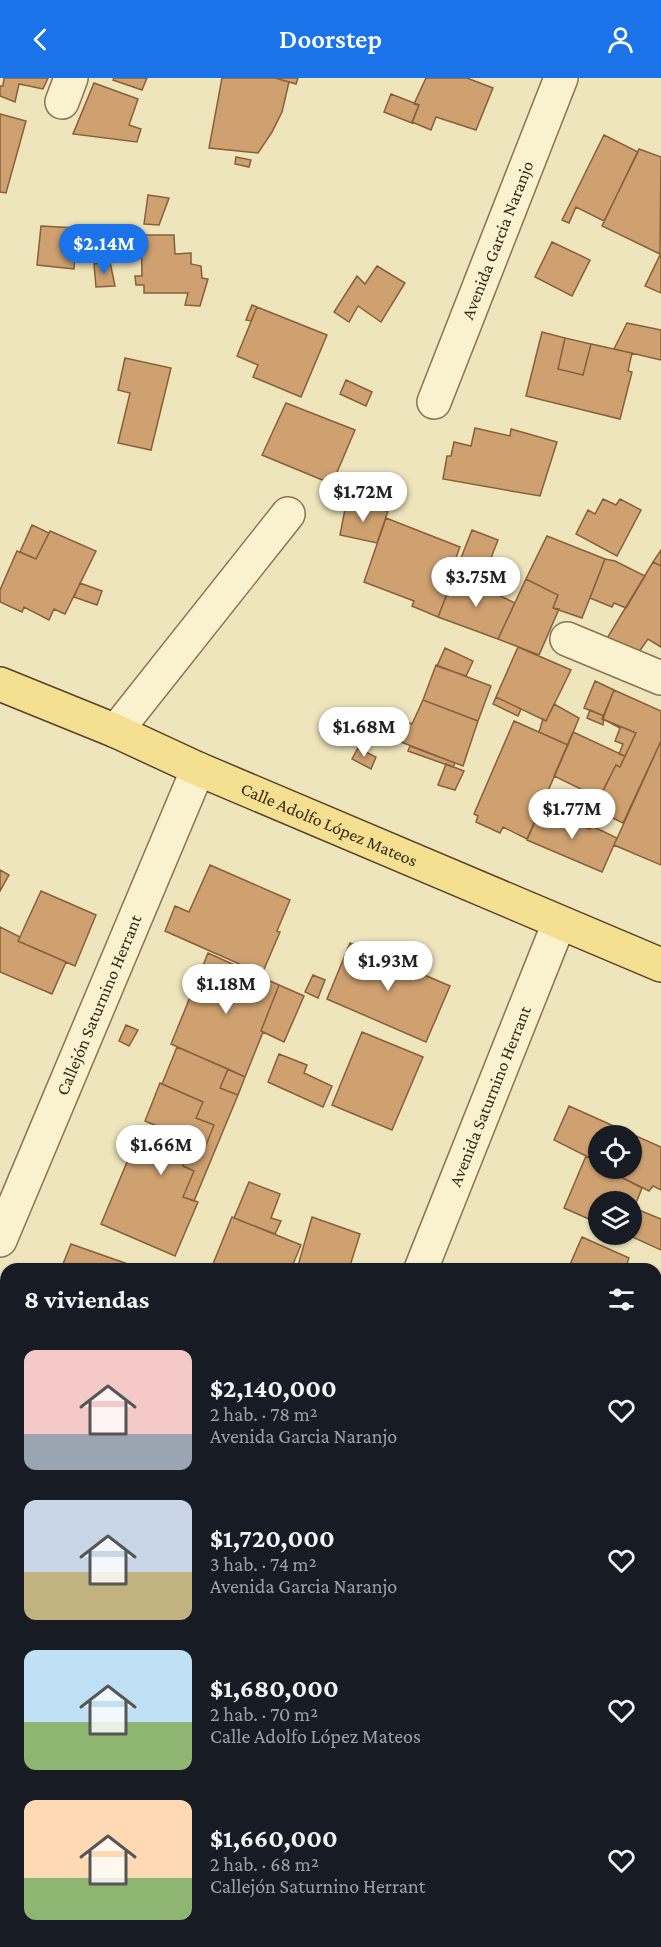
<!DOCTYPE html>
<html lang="es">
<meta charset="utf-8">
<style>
:root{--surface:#171b24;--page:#20242c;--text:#f1f3f6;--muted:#9ea1a6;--accent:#1a73e8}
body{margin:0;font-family:"Crimson Pro",serif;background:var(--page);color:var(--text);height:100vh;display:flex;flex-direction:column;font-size:22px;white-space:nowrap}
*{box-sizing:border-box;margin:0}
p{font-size:20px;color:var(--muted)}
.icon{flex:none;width:33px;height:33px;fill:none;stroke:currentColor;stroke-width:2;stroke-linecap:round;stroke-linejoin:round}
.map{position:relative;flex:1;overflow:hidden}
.sheet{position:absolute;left:0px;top:1185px;width:662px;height:684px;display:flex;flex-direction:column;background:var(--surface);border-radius:18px 18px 0 0;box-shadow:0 2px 4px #0004}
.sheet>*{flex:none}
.controls{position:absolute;left:588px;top:1047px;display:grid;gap:12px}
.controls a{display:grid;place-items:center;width:54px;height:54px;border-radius:50%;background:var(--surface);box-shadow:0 2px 4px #0004;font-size:30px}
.price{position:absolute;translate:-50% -51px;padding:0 14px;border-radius:21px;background:#fff;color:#222;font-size:20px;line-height:39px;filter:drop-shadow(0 2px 3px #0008)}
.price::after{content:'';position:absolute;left:50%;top:36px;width:18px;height:14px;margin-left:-9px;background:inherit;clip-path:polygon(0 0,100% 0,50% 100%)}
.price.selected{background:var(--accent);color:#fff}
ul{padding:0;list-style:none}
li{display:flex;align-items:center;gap:18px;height:150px;padding:0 24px}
li span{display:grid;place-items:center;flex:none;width:168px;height:120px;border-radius:12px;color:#555}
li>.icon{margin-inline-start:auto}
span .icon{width:72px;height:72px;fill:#fffc;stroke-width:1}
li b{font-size:26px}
h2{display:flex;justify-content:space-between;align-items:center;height:72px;padding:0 24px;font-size:26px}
header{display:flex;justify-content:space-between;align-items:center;height:78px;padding:0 24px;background:var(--accent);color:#fff;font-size:27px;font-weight:600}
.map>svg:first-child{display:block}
.building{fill:#cfa170;stroke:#87603a;stroke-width:1.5}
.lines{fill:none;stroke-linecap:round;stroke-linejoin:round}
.minor-casing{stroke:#877455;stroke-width:36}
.major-casing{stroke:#54422a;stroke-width:36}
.minor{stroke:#faf1cf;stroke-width:33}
.major{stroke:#f5e091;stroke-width:33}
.labels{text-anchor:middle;stroke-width:6;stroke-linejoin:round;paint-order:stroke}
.street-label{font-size:18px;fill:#362a1a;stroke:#f6eecc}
</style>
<header><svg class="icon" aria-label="back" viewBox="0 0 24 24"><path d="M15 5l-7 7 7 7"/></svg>Doorstep<svg class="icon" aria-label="person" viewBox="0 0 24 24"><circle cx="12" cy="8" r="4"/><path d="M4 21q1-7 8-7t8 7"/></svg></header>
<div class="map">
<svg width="661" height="1869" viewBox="0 0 661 1869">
<rect width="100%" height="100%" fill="#efe5bc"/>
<path class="building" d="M 4,0 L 48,0 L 43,11 L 19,6 L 15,24 L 0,18 L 0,8 L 3,8 Z
M 114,0 L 147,0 L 142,12 L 113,2 Z
M 222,0 L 275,0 L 289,4 L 282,34 L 272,54 L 258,75 L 209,70 Z
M 275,0 L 298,0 L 296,6 Z
M 426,0 L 467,0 L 493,10 L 476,52 L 436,39 L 431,52 L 412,44 L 419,27 L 414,26 Z
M 94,5 L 138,21 L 129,47 L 141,51 L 137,64 L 73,56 Z
M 391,16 L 419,27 L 412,45 L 384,34 Z
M 0,36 L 26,43 L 6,115 L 0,114 Z
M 604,57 L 638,74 L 604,143 L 576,129 L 569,145 L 562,142 Z
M 639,71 L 661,79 L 660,176 L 602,148 Z
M 236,79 L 251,82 L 249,89 L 235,86 Z
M 148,117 L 169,120 L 159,147 L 144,146 Z
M 41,148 L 77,150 L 74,191 L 37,187 Z
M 141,157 L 174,157 L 175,176 L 191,175 L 191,186 L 201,188 L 202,200 L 208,201 L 200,228 L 185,227 L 188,215 L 144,215 L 144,207 L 136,207 L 135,198 L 142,198 Z
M 552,164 L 590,182 L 572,218 L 535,199 Z
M 661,175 L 661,215 L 645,208 Z
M 110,184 L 115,208 L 96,209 L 94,186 Z
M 377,188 L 405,205 L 381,244 L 358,228 L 349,244 L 334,234 L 357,198 L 365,206 Z
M 252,227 L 257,229 L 251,243 L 246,242 Z
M 257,229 L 327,257 L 301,319 L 253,299 L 258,287 L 237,278 Z
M 627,245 L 661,252 L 661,282 L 614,271 Z
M 542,254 L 565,260 L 558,291 L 583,297 L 591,266 L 632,275 L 628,293 L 632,294 L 620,341 L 526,318 Z
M 565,260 L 591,266 L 583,297 L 558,291 Z
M 125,280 L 171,290 L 151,372 L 118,365 L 130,315 L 118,312 Z
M 346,302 L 372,314 L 366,328 L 340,316 Z
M 286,325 L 355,352 L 332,406 L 262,377 Z
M 475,350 L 510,358 L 511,351 L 557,364 L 540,418 L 443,401 L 447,378 L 451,378 L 454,364 L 471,368 Z
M 603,421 L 616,427 L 620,421 L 641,432 L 617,478 L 576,456 L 588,432 L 595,436 Z
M 346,426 L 388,433 L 377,465 L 340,457 Z
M 386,440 L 460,469 L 446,506 L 450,508 L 438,539 L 412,528 L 414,523 L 364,504 Z
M 32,447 L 49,455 L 36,481 L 20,474 Z
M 472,452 L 498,462 L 487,490 L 461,480 Z
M 50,453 L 96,473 L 65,536 L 54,531 L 49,542 L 24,529 L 22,534 L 0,524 L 0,512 L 17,473 L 36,481 Z
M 547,458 L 605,481 L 582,540 L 553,530 L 558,517 L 526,501 Z
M 661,472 L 661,488 L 653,484 Z
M 605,481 L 615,483 L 645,498 L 626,530 L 614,525 L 612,529 L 590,520 Z
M 653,484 L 661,488 L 661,569 L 648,561 L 634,581 L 606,562 Z
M 455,496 L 515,525 L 498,561 L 438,539 Z
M 526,501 L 558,517 L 553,530 L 559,531 L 539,577 L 498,561 Z
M 80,505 L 102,513 L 97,527 L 74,519 Z
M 518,569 L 571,592 L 546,643 L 496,619 Z
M 445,570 L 473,583 L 466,598 L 437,588 Z
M 436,587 L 491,608 L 478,643 L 423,622 Z
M 595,603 L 614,612 L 604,638 L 584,630 Z
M 614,612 L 661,633 L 661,663 L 623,745 L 594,731 L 616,687 L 620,689 L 636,655 L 602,641 Z
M 496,619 L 521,631 L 518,638 L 493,626 Z
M 423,622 L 478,643 L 463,688 L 401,664 L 407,644 L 412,646 Z
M 554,626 L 579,640 L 568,667 L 539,654 L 543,641 L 546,643 Z
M 590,632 L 604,638 L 603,647 L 587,640 Z
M 605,642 L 636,655 L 625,678 L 619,676 L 623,666 L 615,663 L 620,650 Z
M 514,643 L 568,667 L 527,761 L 503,749 L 500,755 L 476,744 L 478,738 L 474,736 Z
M 573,654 L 625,678 L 620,689 L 616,687 L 599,720 L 554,698 Z
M 661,663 L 661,787 L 614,767 Z
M 410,668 L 455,685 L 453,689 L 408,673 Z
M 358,670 L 376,679 L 371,691 L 352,681 Z
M 446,686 L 464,693 L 455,712 L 438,707 Z
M 543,723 L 570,735 L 574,729 L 593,737 L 587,750 L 541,730 Z
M 541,730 L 590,751 L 592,748 L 617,760 L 602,794 L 527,762 Z
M 210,787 L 290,822 L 277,853 L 280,854 L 262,896 L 165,853 L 175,828 L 189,834 Z
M 0,792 L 9,797 L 0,813 Z
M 41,813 L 96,837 L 75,888 L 18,863 Z
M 0,849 L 20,859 L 18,863 L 66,884 L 52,916 L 0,894 Z
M 350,865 L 450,908 L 426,964 L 327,921 Z
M 208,875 L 279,907 L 261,953 L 263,954 L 245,999 L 171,966 Z
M 313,897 L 325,902 L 318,920 L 305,914 Z
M 279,907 L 304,918 L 284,964 L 261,953 Z
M 126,947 L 138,952 L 129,968 L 119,963 Z
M 362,954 L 423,979 L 392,1052 L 332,1027 Z
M 177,969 L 228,991 L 220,1010 L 238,1017 L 194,1123 L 183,1119 L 194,1093 L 183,1088 L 192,1067 L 204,1072 L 214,1047 L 196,1040 L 203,1024 L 162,1006 Z
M 279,976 L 307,987 L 304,995 L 332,1008 L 323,1029 L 268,1004 Z
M 228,991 L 245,999 L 238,1017 L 220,1010 Z
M 160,1005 L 203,1024 L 196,1040 L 214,1047 L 204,1072 L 192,1067 L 183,1088 L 194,1093 L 183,1119 L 198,1124 L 175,1178 L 101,1146 L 130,1077 L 137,1080 L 141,1069 L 154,1074 L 164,1051 L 145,1043 Z
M 569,1028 L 661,1069 L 661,1112 L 653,1108 L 649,1113 L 607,1092 L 607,1090 L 632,1090 L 632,1058 L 598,1058 L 598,1084 L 554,1062 Z
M 586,1078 L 598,1084 L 598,1090 L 607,1090 L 607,1092 L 642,1110 L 634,1130 L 661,1141 L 661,1172 L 626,1156 L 632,1156 L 632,1124 L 598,1124 L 598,1145 L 564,1130 Z
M 249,1104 L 280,1116 L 271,1140 L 281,1143 L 275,1156 L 234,1140 Z
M 232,1139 L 301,1167 L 291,1191 L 211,1191 Z
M 312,1139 L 360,1156 L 349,1191 L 297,1191 Z
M 582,1159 L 629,1180 L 625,1191 L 568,1191 Z
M 71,1166 L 142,1191 L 61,1191 Z
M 656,1232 L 661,1235 L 661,1277 L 656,1275 Z
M 0,1251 L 6,1253 L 6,1306 L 0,1304 Z
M 656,1275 L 661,1277 L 661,1295 L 658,1302 L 656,1302 Z
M 0,1315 L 6,1318 L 6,1368 L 2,1366 L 0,1370 Z
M 661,1317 L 661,1383 L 656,1380 L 656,1329 Z
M 6,1616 L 6,1662 L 0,1660 L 0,1631 Z
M 0,1660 L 6,1662 L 6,1672 L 0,1670 Z
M 0,1704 L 6,1706 L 6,1781 L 0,1779 Z
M 0,1781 L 6,1784 L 6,1833 L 0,1830 Z
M 0,1830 L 6,1833 L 6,1863 L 68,1863 L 66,1869 L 0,1869 Z
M 656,1838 L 661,1840 L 661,1869 L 621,1869 L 623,1863 L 656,1863 Z
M 216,1863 L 251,1863 L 248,1869 L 219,1869 L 214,1867 Z
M 251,1863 L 260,1866 L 259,1869 L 248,1869 Z
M 318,1863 L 381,1863 L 378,1869 L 315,1869 Z
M 395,1863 L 435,1863 L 449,1869 L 392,1869 Z
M 456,1863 L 546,1863 L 543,1869 L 470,1869 Z"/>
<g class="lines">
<g class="minor-casing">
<g id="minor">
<path d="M 62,24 L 71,0"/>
<path id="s1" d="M 434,324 L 561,0"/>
<path d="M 567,561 L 661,600"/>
<path d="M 116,653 L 288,436"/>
<path id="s2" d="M 0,1162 L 198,691"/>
<path id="s3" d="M 421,1191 L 559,845"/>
<path d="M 0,1482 L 6,1485"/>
<path d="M 656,1727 L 661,1714"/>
<path d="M 656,1764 L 661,1766"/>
<path d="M 144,1869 L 147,1863"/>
<path d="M 595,1869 L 597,1863"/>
</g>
</g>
<g class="major-casing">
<g id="major">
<path id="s4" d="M 0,606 L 116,653 L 198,691 L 661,887"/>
</g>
</g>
<use href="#minor" class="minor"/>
<use href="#major" class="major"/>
</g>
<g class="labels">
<g class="street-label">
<text dy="6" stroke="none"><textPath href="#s1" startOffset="174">Avenida Garcia Naranjo</textPath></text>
<text dy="6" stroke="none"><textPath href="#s4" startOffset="358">Calle Adolfo López Mateos</textPath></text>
<text dy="6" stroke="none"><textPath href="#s2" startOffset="255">Callejón Saturnino Herrant</textPath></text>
<text dy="6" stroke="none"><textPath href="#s3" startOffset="186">Avenida Saturnino Herrant</textPath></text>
</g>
</g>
</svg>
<div class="controls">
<a><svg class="icon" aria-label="locate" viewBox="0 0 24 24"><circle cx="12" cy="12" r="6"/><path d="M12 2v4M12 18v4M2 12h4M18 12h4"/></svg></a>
<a><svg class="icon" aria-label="layers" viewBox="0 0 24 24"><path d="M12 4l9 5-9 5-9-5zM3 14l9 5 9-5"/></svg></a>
</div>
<b class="price selected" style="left:104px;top:197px">$2.14M</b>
<b class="price" style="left:363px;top:445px">$1.72M</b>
<b class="price" style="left:476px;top:530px">$3.75M</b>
<b class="price" style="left:364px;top:680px">$1.68M</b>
<b class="price" style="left:572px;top:762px">$1.77M</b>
<b class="price" style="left:388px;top:914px">$1.93M</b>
<b class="price" style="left:226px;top:937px">$1.18M</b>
<b class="price" style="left:161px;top:1098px">$1.66M</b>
<section class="sheet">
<h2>8 viviendas<svg class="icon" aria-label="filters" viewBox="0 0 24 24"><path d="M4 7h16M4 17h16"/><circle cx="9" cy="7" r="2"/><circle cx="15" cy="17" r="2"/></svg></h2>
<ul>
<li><span style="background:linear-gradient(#f6c9c9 70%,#9aa5b1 0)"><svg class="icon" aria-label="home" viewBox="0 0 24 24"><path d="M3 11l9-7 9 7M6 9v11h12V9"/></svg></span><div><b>$2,140,000</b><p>2 hab. · 78 m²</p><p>Avenida Garcia Naranjo</p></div><svg class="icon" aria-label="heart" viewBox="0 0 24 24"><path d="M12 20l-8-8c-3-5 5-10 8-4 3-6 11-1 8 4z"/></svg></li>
<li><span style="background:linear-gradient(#c9d6e8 60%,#c2b280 0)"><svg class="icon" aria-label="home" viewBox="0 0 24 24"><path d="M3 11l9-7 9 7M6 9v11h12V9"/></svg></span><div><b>$1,720,000</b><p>3 hab. · 74 m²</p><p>Avenida Garcia Naranjo</p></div><svg class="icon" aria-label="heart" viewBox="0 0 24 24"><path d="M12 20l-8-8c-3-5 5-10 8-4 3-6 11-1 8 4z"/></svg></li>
<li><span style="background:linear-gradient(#bfe0f5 60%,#8fb573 0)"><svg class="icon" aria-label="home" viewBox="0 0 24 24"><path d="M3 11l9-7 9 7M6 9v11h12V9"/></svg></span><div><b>$1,680,000</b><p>2 hab. · 70 m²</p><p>Calle Adolfo López Mateos</p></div><svg class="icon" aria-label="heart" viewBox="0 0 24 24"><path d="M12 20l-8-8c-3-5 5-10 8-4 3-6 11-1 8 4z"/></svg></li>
<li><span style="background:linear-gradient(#ffd9b3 65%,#8fb573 0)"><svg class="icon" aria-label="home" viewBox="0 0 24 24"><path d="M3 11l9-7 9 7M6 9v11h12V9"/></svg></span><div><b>$1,660,000</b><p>2 hab. · 68 m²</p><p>Callejón Saturnino Herrant</p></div><svg class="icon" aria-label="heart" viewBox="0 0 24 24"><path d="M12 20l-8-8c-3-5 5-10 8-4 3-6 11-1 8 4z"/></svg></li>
</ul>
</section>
</div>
